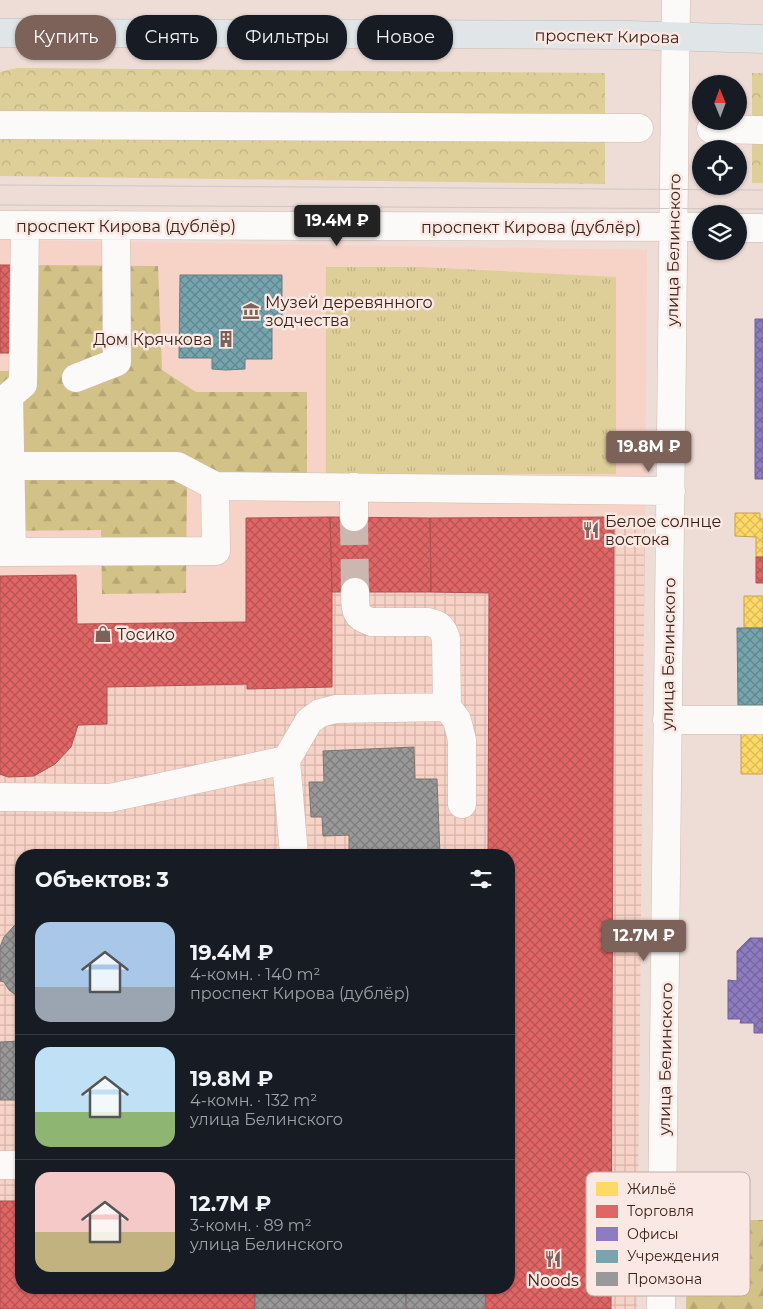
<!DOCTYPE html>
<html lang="ru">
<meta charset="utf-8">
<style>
:root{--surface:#171b24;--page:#20242c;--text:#f1f3f6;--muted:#9ea1a6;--line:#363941;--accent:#7c6259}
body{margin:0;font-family:Montserrat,sans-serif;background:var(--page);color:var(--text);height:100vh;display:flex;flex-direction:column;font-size:19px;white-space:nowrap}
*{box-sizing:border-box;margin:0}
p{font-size:16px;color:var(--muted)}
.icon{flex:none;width:28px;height:28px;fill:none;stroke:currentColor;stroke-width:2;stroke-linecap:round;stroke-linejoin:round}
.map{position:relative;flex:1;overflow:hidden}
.side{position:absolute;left:15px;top:849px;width:500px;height:445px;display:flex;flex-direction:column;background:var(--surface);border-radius:20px;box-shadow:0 1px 4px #0004}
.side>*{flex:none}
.top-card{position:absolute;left:15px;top:15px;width:500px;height:45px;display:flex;gap:10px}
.needle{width:32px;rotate:359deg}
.fabs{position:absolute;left:692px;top:75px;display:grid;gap:10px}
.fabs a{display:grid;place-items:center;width:55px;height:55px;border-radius:50%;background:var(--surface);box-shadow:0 1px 4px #0004;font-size:25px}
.price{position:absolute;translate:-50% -42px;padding:0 11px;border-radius:5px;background:var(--accent);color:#fff;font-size:16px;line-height:32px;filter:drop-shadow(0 1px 2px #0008)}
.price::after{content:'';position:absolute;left:50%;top:30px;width:15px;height:11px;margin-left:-8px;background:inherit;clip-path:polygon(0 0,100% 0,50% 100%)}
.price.active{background:#222;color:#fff}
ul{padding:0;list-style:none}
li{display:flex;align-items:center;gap:15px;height:125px;padding:0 20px}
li+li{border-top:1px solid var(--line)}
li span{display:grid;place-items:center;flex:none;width:140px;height:100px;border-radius:15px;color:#555}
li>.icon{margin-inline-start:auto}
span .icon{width:60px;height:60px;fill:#fffc;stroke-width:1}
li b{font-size:21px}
h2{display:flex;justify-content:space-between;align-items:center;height:60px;padding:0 20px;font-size:21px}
.pill{padding:0 18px;border-radius:20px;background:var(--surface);box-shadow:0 1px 4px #0004;font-size:18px;line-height:45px}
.pill.active{background:var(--accent);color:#fff}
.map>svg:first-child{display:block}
.built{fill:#f7d2c6}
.industrial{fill:url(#industrial-grid);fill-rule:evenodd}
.grass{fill:url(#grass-tufts)}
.forest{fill:url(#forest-firs)}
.park{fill:url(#park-crowns)}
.homes{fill:url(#homes-cross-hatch);stroke:#c5a24e}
.shops{fill:url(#shops-cross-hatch);stroke:#af514e}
.offices{fill:url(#offices-cross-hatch);stroke:#76618f}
.public{fill:url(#public-cross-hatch);stroke:#657d81}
.industry{fill:url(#industry-cross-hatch);stroke:#7e7572}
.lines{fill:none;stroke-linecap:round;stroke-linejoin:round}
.minor-tunnel{stroke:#cbb7b0;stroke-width:28;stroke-dasharray:28 14;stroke-linecap:butt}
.minor-casing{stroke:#d1bab2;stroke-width:29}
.major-casing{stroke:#c7b9b5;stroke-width:29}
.minor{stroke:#fcfaf9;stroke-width:28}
.major{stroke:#e0e5e7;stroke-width:28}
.tram{stroke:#cdc7c5;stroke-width:1}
.labels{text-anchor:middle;stroke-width:5;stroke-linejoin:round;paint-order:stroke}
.street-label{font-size:16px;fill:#3e2116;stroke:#f9e8e3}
.poi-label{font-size:16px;fill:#3e2116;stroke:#f9e8e3;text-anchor:start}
.key{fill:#f9e8e3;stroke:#c1aca6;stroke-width:1}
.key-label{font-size:14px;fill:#3e2116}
</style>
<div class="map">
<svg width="763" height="1309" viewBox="0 0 763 1309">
<defs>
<pattern id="industrial-grid" width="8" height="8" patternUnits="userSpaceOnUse" patternTransform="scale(1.25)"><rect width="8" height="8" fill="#f7d2c6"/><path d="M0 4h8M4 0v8" fill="none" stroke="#d5b4a9"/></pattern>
<pattern id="grass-tufts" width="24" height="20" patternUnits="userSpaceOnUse" patternTransform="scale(1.25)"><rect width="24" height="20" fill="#dece98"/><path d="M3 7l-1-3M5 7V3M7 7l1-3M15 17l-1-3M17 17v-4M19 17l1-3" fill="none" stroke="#c0b182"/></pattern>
<pattern id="forest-firs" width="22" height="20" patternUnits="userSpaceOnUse" patternTransform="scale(1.25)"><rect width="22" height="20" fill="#d2c287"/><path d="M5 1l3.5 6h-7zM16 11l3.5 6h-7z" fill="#b5a674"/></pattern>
<pattern id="park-crowns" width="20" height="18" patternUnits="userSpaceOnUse" patternTransform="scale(1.25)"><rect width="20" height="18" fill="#dece98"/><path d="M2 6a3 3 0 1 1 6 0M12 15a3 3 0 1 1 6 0" fill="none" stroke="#c0b182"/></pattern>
<pattern id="homes-cross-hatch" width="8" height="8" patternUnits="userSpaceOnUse" patternTransform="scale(1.25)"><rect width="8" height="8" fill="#ffd966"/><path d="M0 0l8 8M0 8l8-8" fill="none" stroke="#dcba58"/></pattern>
<pattern id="shops-cross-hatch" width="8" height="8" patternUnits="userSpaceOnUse" patternTransform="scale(1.25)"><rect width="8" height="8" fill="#e06666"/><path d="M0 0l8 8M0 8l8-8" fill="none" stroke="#b75453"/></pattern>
<pattern id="offices-cross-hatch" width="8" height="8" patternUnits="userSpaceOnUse" patternTransform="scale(1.25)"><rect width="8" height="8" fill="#8e7cc3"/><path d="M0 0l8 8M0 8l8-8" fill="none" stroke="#75659d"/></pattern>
<pattern id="public-cross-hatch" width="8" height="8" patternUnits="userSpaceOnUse" patternTransform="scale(1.25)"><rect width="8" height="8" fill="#76a5af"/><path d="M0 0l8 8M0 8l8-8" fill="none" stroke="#62868d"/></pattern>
<pattern id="industry-cross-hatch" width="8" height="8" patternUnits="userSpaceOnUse" patternTransform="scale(1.25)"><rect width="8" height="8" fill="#999"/><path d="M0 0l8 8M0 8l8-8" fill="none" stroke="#7e7c7c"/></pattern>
</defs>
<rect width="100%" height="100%" fill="#eedcd6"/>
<path class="built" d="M 0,240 L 647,250 L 645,518 L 246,518 L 246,622 L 77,624 L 0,576 Z"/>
<path class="industrial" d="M 354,517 L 645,518 L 637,1309 L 0,1309 L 0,576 L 76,575 L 77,624 L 246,622 L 246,518 ZM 21,855 L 509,855 L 509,1288 L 21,1288 Z"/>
<path class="grass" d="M 326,267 L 419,267 L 616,277 L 616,474 L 326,474 Z"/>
<path class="forest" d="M 32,265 L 158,266 L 162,370 L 196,392 L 307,392 L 307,478 L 187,479 L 186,593 L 102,594 L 101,530 L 0,531 L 0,371 L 34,371 Z
M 688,1220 L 763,1220 L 763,1309 L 686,1309 Z"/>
<path class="park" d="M 17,68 L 605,73 L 605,184 L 0,176 L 0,72 Z
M 752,73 L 763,73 L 763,183 L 752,183 Z"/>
<path class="homes" d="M 735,513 L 760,513 L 760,519 L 763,519 L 763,557 L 756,557 L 756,537 L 735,536 Z
M 744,596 L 763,596 L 763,628 L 744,628 Z
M 741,733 L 763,733 L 763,774 L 741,774 Z"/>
<path class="shops" d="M 0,265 L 11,265 L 12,353 L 0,353 Z
M 330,517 L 332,592 L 332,687 L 247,689 L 247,684 L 107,687 L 107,724 L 78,725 L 71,747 L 55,764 L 34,776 L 8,777 L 0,774 L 0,576 L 76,575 L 77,624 L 246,622 L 246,518 Z
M 330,517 L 430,518 L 431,592 L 332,592 Z
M 614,517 L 611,1309 L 485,1309 L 486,1288 L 509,1288 L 509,855 L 488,855 L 489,593 L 431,592 L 430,518 Z
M 756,557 L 763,557 L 763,583 L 756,583 Z
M 0,1201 L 21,1201 L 21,1288 L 255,1288 L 255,1309 L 0,1309 Z"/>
<path class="offices" d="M 755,319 L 763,319 L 763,479 L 755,479 Z
M 750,938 L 763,938 L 763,1033 L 754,1033 L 754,1023 L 740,1023 L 741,1019 L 728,1019 L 728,980 L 737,981 L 737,951 Z"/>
<path class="public" d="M 180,275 L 282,275 L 282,319 L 272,319 L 272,359 L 245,359 L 245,369 L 226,370 L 212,369 L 212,358 L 179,358 Z
M 737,628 L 763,628 L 763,705 L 738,705 Z"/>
<path class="industry" d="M 414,747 L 415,779 L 437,779 L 440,855 L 349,855 L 349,835 L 323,836 L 322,817 L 311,817 L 309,782 L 324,782 L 323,751 Z
M 21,922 L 21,999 L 9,990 L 4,982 L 0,981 L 0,947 L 4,937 L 14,926 Z
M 21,1041 L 21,1100 L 0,1100 L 0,1042 Z
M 255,1288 L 406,1288 L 406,1309 L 255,1309 Z
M 406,1288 L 486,1288 L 485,1309 L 406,1309 Z"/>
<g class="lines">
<path class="minor-tunnel" d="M 354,517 L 355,592"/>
<g class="minor-casing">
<path id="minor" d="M 0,125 L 639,128
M 711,129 L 763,130
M 0,225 L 701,227
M 739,228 L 763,228
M 76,378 L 117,362 L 116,225
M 0,466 L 177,466 L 215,486 L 671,491
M 354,487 L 354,517
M 0,552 L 216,551 L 215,486
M 12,552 L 9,396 L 23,384 L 25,225
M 355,592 C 355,608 354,617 372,622 L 428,622 C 439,624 443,628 446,639 L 447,707 L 457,720 L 462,740 L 462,804
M 667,720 L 763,720
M 286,760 L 294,855
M 0,797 L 110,798 L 286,760 L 309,721 L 320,713 L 336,709 L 447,707
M 0,1165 L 21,1165
M 661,1309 L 676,0"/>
</g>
<g class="major-casing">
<path id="major" d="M 0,33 L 628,35 L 763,39"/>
</g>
<use href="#minor" class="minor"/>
<use href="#major" class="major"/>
<path class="tram" d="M 0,185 L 763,190
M 0,205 L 763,209"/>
</g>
<defs>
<g id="museum-bare" transform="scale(1.35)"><path d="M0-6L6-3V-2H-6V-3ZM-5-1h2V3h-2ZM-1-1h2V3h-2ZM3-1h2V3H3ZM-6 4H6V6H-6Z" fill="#7c6259" stroke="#f9e8e3" stroke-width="2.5" paint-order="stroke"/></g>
<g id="building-bare" transform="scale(1.35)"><path d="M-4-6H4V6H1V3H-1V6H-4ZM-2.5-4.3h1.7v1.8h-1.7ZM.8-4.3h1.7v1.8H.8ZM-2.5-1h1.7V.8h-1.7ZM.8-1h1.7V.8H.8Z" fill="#7c6259" stroke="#f9e8e3" stroke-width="2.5" paint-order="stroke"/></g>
<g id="restaurant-bare" transform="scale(1.35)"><path d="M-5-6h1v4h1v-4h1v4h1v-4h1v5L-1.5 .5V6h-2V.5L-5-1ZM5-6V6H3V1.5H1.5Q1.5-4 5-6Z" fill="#7c6259" stroke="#f9e8e3" stroke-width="2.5" paint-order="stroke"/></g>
<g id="shop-bare" transform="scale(1.35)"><path d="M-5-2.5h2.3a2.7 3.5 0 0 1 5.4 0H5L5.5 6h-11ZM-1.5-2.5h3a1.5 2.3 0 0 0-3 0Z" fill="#7c6259" stroke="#f9e8e3" stroke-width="2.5" paint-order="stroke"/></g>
</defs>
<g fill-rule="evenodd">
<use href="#museum-bare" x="251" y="311"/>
<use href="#building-bare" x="226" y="339"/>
<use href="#restaurant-bare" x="591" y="530"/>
<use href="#shop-bare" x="103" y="634"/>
<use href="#restaurant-bare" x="553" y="1259"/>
</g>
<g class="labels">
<g class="street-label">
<text transform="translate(607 36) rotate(1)" y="6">проспект Кирова</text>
<text x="126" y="232">проспект Кирова (дублёр)</text>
<text x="531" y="233">проспект Кирова (дублёр)</text>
<text transform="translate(673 250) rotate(-89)" y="6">улица Белинского</text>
<text transform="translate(668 654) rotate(-89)" y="6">улица Белинского</text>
<text transform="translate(665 1059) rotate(-89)" y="6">улица Белинского</text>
</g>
<g class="poi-label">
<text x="265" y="308">Музей деревянного<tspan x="265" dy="18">зодчества</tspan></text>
<text x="212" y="345" text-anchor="end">Дом Крячкова</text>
<text x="605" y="527">Белое солнце<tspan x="605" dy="18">востока</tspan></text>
<text x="117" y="640">Тосико</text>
<text x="553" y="1286" text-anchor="middle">Noods</text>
</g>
</g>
<rect x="586" y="1172" width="164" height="124" rx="8" class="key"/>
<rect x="596" y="1182" width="22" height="14" fill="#ffd966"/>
<rect x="596" y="1205" width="22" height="13" fill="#e06666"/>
<rect x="596" y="1227" width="22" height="14" fill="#8e7cc3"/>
<rect x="596" y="1250" width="22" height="13" fill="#76a5af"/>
<rect x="596" y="1272" width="22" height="14" fill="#999"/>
<g class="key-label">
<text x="627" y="1194">Жильё</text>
<text x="627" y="1216">Торговля</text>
<text x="627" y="1239">Офисы</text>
<text x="627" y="1261">Учреждения</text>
<text x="627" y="1284">Промзона</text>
</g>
</svg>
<div class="fabs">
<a><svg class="needle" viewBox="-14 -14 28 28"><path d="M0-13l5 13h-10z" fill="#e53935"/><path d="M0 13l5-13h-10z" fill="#9ea1a6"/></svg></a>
<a><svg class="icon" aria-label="locate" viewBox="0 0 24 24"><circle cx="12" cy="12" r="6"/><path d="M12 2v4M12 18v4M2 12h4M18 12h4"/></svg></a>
<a><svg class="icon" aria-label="layers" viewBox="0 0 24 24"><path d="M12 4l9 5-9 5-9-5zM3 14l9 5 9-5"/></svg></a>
</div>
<b class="price active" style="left:337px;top:247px">19.4M ₽</b>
<b class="price" style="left:649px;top:473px">19.8M ₽</b>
<b class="price" style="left:644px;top:962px">12.7M ₽</b>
<div class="top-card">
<a class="pill active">Купить</a>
<a class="pill">Снять</a>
<a class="pill">Фильтры</a>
<a class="pill">Новое</a>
</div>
<section class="side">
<h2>Объектов: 3<svg class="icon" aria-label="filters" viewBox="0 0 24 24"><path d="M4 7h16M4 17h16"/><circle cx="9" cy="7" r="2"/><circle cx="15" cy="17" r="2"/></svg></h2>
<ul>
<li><span style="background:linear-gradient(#a9c7e8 65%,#9aa5b1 0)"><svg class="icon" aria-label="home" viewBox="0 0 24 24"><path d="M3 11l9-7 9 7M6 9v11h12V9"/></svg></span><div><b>19.4M ₽</b><p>4-комн. · 140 m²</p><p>проспект Кирова (дублёр)</p></div></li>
<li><span style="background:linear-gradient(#bfe0f5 65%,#8fb573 0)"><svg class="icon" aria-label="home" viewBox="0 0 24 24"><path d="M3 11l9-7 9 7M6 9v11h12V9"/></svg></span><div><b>19.8M ₽</b><p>4-комн. · 132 m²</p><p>улица Белинского</p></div></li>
<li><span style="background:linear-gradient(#f6c9c9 60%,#c2b280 0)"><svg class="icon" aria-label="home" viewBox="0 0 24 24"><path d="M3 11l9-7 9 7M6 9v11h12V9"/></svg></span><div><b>12.7M ₽</b><p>3-комн. · 89 m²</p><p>улица Белинского</p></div></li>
</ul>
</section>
</div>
